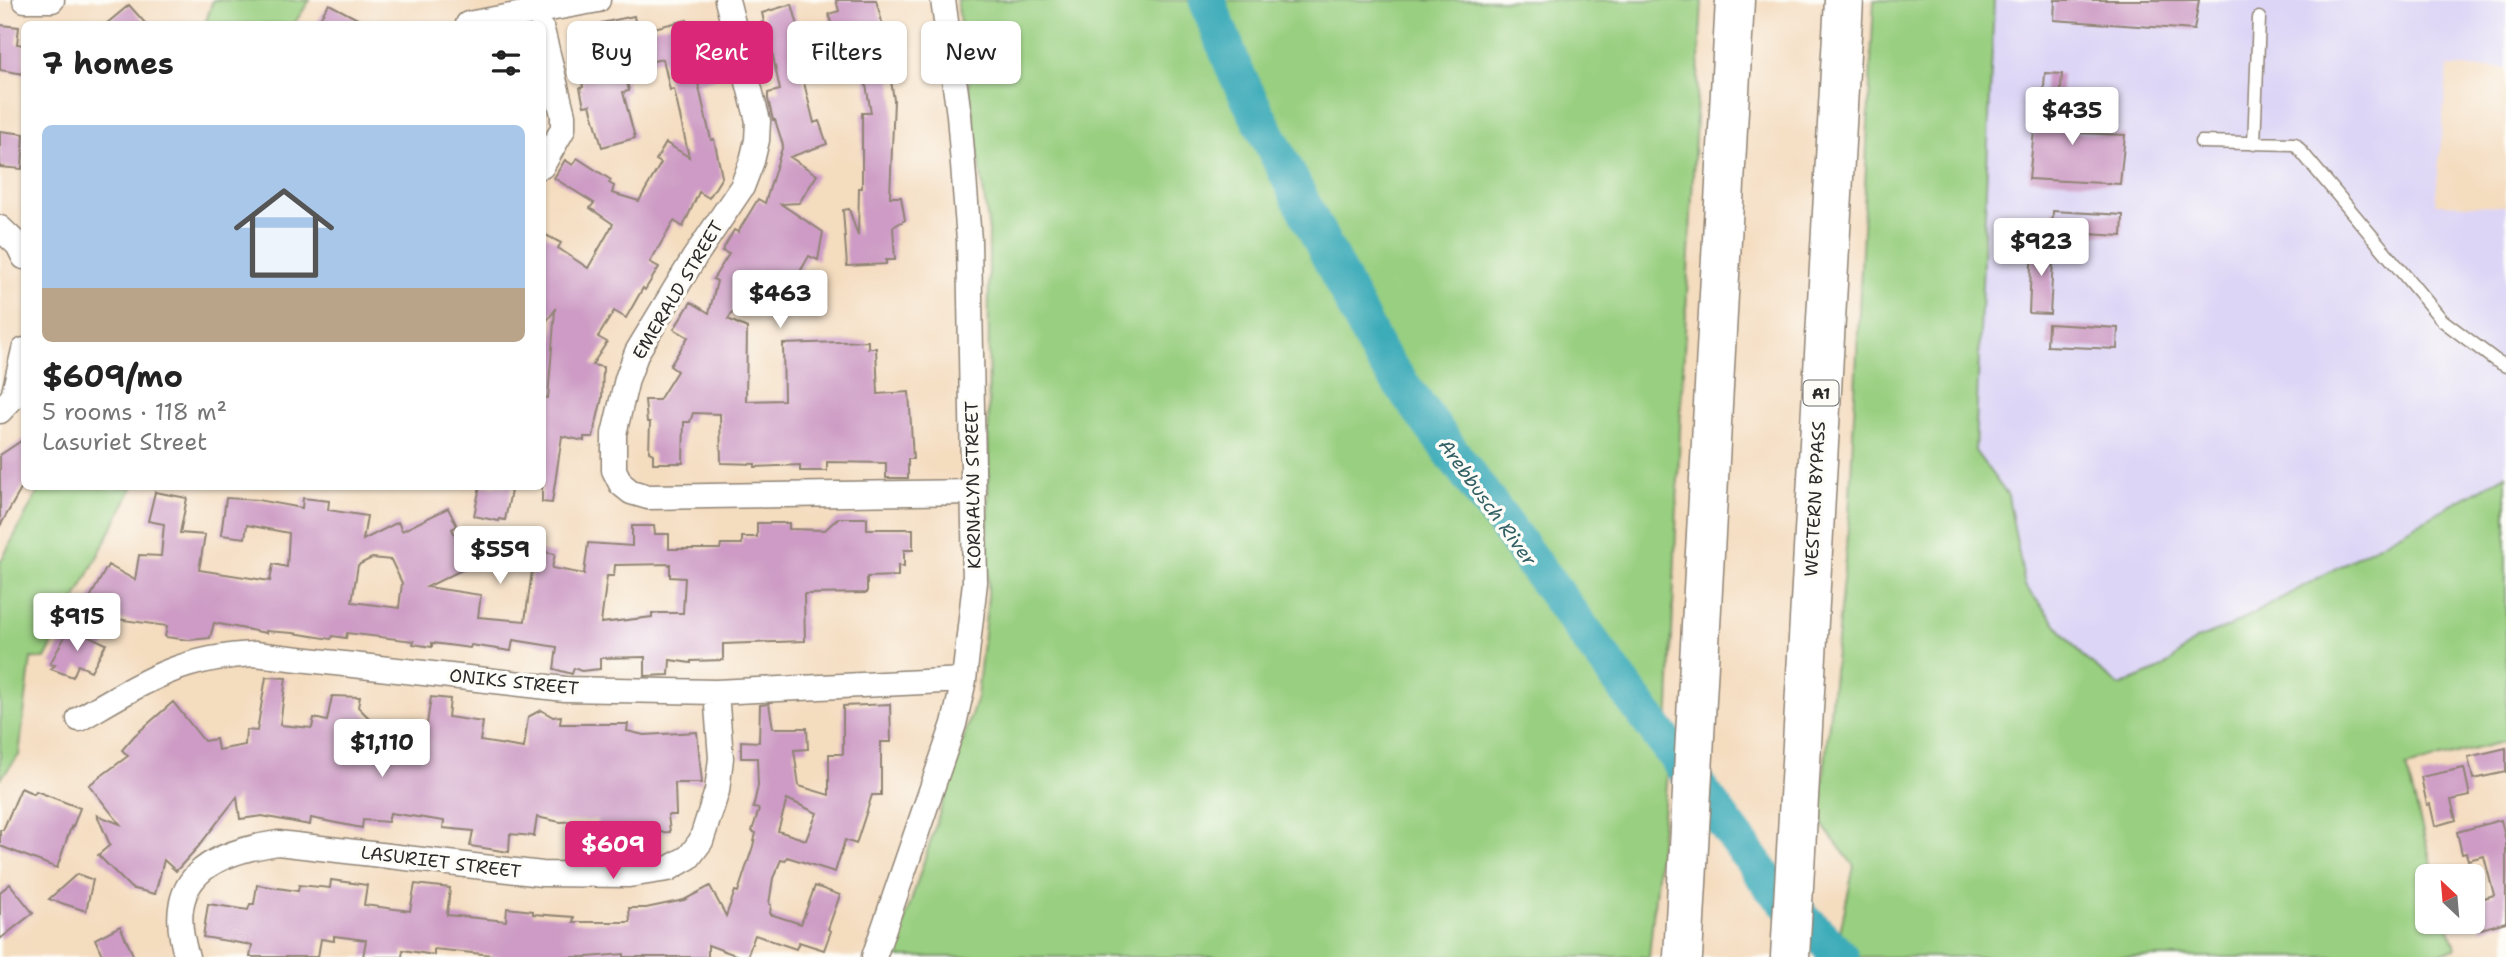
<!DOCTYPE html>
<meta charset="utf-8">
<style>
:root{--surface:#fff;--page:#f2f2f2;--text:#222;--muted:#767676;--line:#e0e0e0;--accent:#db2777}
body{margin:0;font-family:"Shantell Sans",sans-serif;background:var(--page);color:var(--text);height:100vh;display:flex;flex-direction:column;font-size:26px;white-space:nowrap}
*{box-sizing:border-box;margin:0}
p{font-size:23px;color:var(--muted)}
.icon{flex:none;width:38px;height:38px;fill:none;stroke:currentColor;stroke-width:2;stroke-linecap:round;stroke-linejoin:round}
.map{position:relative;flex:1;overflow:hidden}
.sheet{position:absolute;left:21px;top:21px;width:525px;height:469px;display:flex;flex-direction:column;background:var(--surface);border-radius:10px;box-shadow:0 2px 5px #0004}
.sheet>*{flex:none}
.guide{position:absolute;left:567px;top:21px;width:665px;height:63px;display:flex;gap:14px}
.needle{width:46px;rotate:334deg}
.buttons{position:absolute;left:2415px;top:864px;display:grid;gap:14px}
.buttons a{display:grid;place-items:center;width:70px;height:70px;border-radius:10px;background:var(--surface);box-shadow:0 2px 5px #0004;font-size:35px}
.price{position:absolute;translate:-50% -60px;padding:0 16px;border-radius:7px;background:#fff;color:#222;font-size:23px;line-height:46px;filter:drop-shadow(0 2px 4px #0008)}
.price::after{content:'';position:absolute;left:50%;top:42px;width:21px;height:16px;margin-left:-10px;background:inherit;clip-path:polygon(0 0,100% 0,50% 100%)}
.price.selected{background:var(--accent);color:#fff}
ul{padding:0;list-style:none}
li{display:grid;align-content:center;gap:14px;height:371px;padding:0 21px}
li+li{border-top:2px solid var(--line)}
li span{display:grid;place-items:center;height:217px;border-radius:10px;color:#555}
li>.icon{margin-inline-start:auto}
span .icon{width:126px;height:126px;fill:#fffc;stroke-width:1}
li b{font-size:30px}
h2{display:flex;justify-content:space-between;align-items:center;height:84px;padding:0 21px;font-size:30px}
.chip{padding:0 24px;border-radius:10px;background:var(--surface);box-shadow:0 2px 5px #0004;font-size:24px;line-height:63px}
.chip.selected{background:var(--accent);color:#fff}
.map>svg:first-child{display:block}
.built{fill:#ddd5f6}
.green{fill:#99cf80;stroke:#627d56;stroke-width:2}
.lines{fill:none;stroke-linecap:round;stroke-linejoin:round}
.river{stroke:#3cacb9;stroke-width:37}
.building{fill:#cd9bc5;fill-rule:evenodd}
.lane-casing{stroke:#908475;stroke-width:15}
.street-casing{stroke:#908475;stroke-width:27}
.highway-casing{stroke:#908475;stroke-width:41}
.lane{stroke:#fff;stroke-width:12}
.street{stroke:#fff;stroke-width:24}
.highway{stroke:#fff;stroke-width:38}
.labels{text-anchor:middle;stroke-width:7;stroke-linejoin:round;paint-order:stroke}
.shield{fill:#fdfcf7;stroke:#6a6a68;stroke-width:2}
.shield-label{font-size:16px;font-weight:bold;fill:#2b2b2b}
.street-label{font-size:18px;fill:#2b2b2b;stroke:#fdfcf7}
.water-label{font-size:19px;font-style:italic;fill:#325f64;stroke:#fdfcf7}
</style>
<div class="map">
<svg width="2506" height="957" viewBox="0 0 2506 957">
<rect width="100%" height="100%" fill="#fdfcf7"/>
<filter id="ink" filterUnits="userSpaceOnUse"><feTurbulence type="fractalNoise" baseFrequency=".0143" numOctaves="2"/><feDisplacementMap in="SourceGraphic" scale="14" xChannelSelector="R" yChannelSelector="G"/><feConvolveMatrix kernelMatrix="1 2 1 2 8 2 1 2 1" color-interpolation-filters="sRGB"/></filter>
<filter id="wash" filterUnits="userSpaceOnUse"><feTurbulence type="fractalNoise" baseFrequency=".00686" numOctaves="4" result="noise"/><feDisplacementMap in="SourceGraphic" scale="28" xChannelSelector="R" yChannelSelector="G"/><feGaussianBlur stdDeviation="1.57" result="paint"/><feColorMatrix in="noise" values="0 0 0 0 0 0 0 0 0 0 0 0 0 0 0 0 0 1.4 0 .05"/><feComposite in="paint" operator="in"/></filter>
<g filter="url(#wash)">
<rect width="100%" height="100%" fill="#f4dcbf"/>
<path class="built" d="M 1994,0 L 2506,0 L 2506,68 L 2448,67 L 2435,204 L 2506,206 L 2506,475 L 2229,627 L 2197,639 L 2163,668 L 2121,687 L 2084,658 L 2025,586 L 2008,496 L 1975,451 Z"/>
<path class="green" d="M 213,0 L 310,0 L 294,24 L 205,24 Z
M 957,0 L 1702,0 L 1680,430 L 1666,784 L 1649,957 L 893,957 L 977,697 L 988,596 L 989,231 Z
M 1874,0 L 1994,0 L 1975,451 L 2008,496 L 2025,586 L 2084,658 L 2120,686 L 2163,668 L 2197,639 L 2229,627 L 2506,475 L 2506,741 L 2406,767 L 2435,877 L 2427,877 L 2427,922 L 2447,922 L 2455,949 L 2426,957 L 1838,957 L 1841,927 L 1854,866 L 1823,826 L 1821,805 L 1849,518 Z
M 41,486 L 133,487 L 45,659 L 31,658 L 19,755 L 0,779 L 0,563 Z"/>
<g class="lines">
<path class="river" d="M 1207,0 L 1236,73 L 1379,354 L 1772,887 L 1841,957"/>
</g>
<g id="blocks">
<path class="building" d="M 836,0 L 876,0 L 889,48 L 886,49 L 894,100 L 890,197 L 901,197 L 905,220 L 893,227 L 895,260 L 886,260 L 886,264 L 847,266 L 843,210 L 849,209 L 858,236 L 859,188 L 862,188 L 862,113 L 871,113 L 862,62 L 845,66 L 840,39 L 835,40 L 829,14 L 839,11 Z
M 2055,0 L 2199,0 L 2194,30 L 2054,20 Z
M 329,4 L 367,24 L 316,24 Z
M 792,4 L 804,47 L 801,48 L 804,70 L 801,71 L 814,123 L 819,121 L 827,144 L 790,157 L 817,175 L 799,203 L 781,204 L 823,232 L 818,260 L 809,256 L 797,277 L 790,280 L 774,272 L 768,282 L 757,276 L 728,319 L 747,328 L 746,401 L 784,400 L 783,344 L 868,341 L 868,348 L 876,348 L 878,394 L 909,392 L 913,459 L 908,459 L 908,478 L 886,478 L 886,463 L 827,462 L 827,471 L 800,471 L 800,465 L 755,467 L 755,464 L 721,463 L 720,414 L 693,413 L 690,422 L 684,422 L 683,463 L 653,463 L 653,454 L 649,452 L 650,422 L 647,422 L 645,400 L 659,400 L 677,371 L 670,366 L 688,337 L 674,329 L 691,302 L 709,313 L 717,281 L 713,279 L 729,254 L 722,251 L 734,230 L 738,232 L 758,199 L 765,203 L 783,145 L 775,120 L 773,120 L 768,99 L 768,93 L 780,90 L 769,37 L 765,38 L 760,23 L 764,22 L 762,13 Z
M 129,5 L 146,24 L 106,24 Z
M 634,16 L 637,32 L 687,20 L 693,44 L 705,58 L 710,57 L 715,79 L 698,83 L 711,140 L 714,139 L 722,177 L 709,198 L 699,192 L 683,227 L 674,221 L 650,262 L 659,267 L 645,290 L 643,288 L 626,318 L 614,311 L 598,337 L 607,342 L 592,365 L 603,367 L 602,398 L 593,437 L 584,437 L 584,441 L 562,436 L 552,503 L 542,502 L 542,397 L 548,398 L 555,310 L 542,327 L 542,233 L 561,243 L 558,248 L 588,268 L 613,224 L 590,208 L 594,203 L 554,178 L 565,160 L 573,165 L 577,158 L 611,180 L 609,183 L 614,186 L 612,193 L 639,201 L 661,163 L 656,160 L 666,143 L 689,157 L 674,89 L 670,90 L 663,59 L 624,67 L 629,91 L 623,92 L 635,138 L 602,147 L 590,105 L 584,106 L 580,88 L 583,87 L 575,43 L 604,37 L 601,23 Z
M 0,25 L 19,27 L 17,44 L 24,45 L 24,74 L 0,70 Z
M 2045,73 L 2062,74 L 2058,132 L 2125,135 L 2120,184 L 2029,179 L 2034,131 L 2041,131 Z
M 0,131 L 24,134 L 22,169 L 0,167 Z
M 2053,211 L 2123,215 L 2122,236 L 2052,232 Z
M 2032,243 L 2054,244 L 2050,314 L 2029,313 Z
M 2048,324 L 2118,328 L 2117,349 L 2047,346 Z
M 24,439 L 24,484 L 0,526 L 0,455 Z
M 480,486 L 512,486 L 505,520 L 499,519 L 499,521 L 474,516 Z
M 155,492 L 187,498 L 180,533 L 205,535 L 199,570 L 270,581 L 273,564 L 287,567 L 289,533 L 247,525 L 245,538 L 221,535 L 226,498 L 258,500 L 302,508 L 303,498 L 329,501 L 328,510 L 367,516 L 363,540 L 398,522 L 402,531 L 448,508 L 457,526 L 452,529 L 470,566 L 427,587 L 481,595 L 478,617 L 525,621 L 535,550 L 555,554 L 552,568 L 584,574 L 588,543 L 632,546 L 632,526 L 654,526 L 655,534 L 669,534 L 669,549 L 720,549 L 721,544 L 742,544 L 742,537 L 757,537 L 757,523 L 789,523 L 789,529 L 825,530 L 838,518 L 867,518 L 867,529 L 913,529 L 913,550 L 904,550 L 904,567 L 898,565 L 898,576 L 867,577 L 867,593 L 804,594 L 805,641 L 723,644 L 723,660 L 691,661 L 691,663 L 670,660 L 669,675 L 645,676 L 645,657 L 600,658 L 600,669 L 581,671 L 574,668 L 572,674 L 554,669 L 557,647 L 513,640 L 511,651 L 471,645 L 470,648 L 432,643 L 432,647 L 413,644 L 414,641 L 347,633 L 346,638 L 333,636 L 331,639 L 293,633 L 266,631 L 266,633 L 214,623 L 210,638 L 189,640 L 165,637 L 167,626 L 81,614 L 108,565 L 135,580 L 139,555 L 161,556 L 164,524 L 148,521 ZM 372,558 L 391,560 L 402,583 L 399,608 L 352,602 L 358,565 ZM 670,564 L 670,577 L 685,578 L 683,613 L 652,613 L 652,617 L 601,623 L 607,576 L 614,576 L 615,565 Z
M 70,627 L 106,644 L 91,671 L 78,665 L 73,677 L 51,669 L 55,665 L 50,664 Z
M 266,677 L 286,678 L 280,725 L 312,728 L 314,718 L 327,721 L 332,696 L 360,697 L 358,707 L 371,720 L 411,727 L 411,722 L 427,724 L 431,697 L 450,699 L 448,717 L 483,722 L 480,741 L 524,748 L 528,717 L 541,710 L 553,717 L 561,716 L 560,724 L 628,724 L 627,731 L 644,735 L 697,732 L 702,783 L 675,783 L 676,815 L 668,815 L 670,832 L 638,833 L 637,828 L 597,828 L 597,820 L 560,822 L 537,817 L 534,836 L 510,834 L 509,852 L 470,846 L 473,831 L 443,828 L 444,821 L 390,813 L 388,822 L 363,820 L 362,828 L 311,818 L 310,825 L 262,816 L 240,819 L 237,797 L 198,847 L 176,871 L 164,860 L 155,894 L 131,888 L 98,855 L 110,845 L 97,815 L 120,824 L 89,785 L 128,756 L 122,750 L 134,736 L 173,702 L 204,741 L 216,739 L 218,750 L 245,745 L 246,730 L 257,731 Z
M 769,704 L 773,728 L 807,728 L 808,749 L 794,750 L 799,786 L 829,795 L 829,754 L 843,754 L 843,706 L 890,704 L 891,742 L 881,742 L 881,795 L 872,795 L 856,844 L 845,840 L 835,872 L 787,857 L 785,861 L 781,860 L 773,878 L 769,904 L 771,905 L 770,914 L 801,924 L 815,886 L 840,895 L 828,929 L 831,931 L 824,950 L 799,942 L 796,949 L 755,935 L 747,957 L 741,957 L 708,945 L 708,957 L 624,957 L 624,954 L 588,957 L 492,957 L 492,955 L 434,949 L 434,955 L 403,950 L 402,957 L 363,957 L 366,940 L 334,936 L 334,941 L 321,939 L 318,957 L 250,957 L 252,945 L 203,937 L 208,904 L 248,910 L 250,904 L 254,904 L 257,885 L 298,891 L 299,885 L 330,888 L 331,880 L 367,885 L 364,905 L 410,911 L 415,884 L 450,888 L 447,915 L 506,921 L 507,908 L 533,911 L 533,914 L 574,917 L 573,922 L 630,922 L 629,908 L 646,908 L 684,900 L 710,886 L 726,916 L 735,891 L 738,892 L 753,846 L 756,833 L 752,831 L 759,809 L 753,808 L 758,786 L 757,758 L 741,758 L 741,741 L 759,742 L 760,705 ZM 787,799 L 817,813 L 806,840 L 778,831 Z
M 2506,748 L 2506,772 L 2473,779 L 2468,757 Z
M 2464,768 L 2470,796 L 2451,800 L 2456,820 L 2435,826 L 2430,804 L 2427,805 L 2421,777 Z
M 21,788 L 34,794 L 36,791 L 80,808 L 72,829 L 71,827 L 57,868 L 0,846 L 0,830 L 3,830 Z
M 2501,820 L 2506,841 L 2506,922 L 2481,929 L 2474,901 L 2494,895 L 2484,856 L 2468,860 L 2466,853 L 2462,854 L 2457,832 Z
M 77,874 L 93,880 L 86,911 L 49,899 Z
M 10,884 L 33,913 L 0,939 L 0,892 Z
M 120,926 L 134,957 L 103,957 L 95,939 Z"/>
</g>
</g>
<g filter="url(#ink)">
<use href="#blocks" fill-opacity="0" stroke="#908475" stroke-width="2"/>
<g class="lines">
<g class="lane-casing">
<path id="lane" d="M 2201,142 L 2295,144 L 2442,320 L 2495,360 L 2506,366
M 2254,144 L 2259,18"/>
</g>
<g class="street-casing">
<path id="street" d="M 25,0 L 52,0
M 727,0 L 758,121 L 757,140 L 752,161 L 742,187 L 694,258 L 637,352 L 627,379 L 614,434 L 614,470 L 621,484 L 631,492 L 648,497 L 974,492
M 468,24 L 598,0
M 542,30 L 563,115 L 563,129 L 542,166
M 0,228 L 18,245 L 24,257
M 0,411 L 13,397 L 24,350
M 79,719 C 142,683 179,657 255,654 L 565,689 L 716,692 L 964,680
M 187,957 C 162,879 209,853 278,843 L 542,874 L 629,875 L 668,869 L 689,857 L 701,841 L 717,791 L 721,758 L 716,692
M 874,957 L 954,724 L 964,680 L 975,582 L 969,240 L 959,115 L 943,0"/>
</g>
<g class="highway-casing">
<path id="highway" d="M 1683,957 L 1735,0
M 1790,957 L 1844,0"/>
</g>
<use href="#lane" class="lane"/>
<use href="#street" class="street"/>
<use href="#highway" class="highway"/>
</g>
</g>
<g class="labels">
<rect class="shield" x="1803.5" y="380.5" width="35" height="25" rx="5"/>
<g class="shield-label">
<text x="1821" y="399">A1</text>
</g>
<g class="street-label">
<text transform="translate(678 290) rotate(-59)" y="6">EMERALD STREET</text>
<text transform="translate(973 485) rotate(-91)" y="6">KORNALYN STREET</text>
<text transform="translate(1815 499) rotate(-87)" y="6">WESTERN BYPASS</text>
<text transform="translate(514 682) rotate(6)" y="6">ONIKS STREET</text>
<text transform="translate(441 862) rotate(7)" y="6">LASURIET STREET</text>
</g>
<g class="water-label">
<text transform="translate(1488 502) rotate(54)" y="7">Arebbusch River</text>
</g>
</g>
</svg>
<div class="buttons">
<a><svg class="needle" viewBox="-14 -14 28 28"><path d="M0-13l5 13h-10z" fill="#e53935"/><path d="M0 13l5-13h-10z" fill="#767676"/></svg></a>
</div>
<b class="price" style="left:2072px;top:147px">$435</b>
<b class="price" style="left:2041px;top:278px">$923</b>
<b class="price" style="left:780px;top:330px">$463</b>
<b class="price" style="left:500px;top:586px">$559</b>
<b class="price" style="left:77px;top:653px">$915</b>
<b class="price" style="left:382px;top:779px">$1,110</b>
<b class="price selected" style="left:613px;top:881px">$609</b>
<div class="guide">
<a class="chip">Buy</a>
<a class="chip selected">Rent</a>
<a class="chip">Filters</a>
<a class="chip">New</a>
</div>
<section class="sheet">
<h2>7 homes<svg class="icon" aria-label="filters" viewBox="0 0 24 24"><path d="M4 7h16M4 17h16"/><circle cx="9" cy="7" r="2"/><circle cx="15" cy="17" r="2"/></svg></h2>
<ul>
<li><span style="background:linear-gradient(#a9c7e8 75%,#b9a48a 0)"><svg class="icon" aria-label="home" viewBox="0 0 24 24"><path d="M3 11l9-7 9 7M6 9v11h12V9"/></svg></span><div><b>$609/mo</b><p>5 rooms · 118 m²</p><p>Lasuriet Street</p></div></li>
</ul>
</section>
</div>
